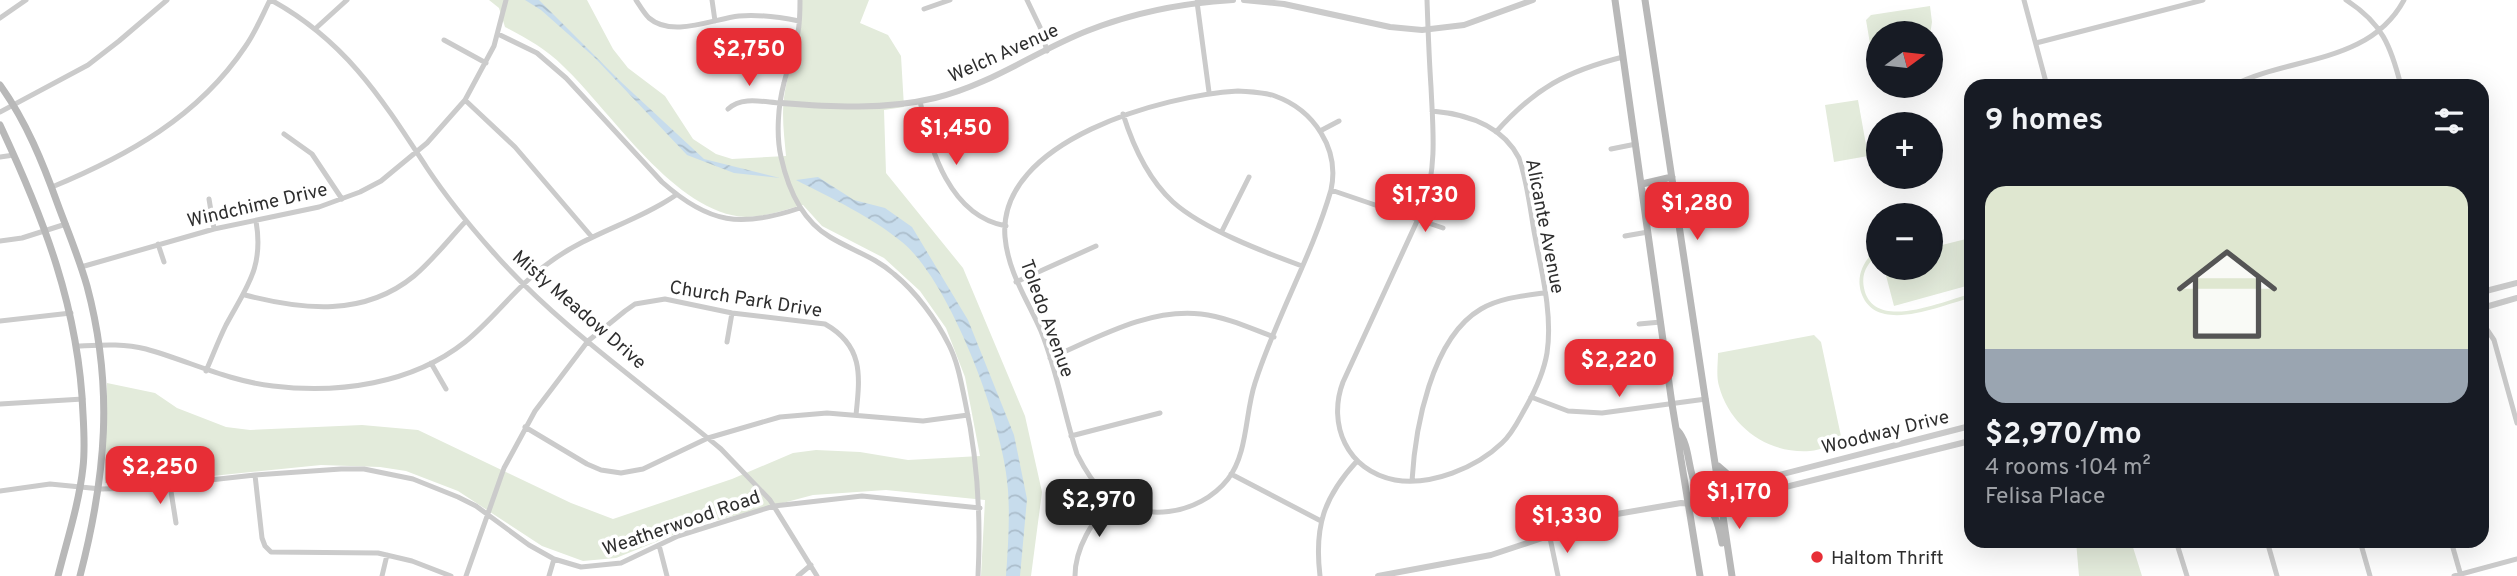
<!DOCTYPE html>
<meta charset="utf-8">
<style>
:root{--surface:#171b24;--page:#20242c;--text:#f1f3f6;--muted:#9ea1a6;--line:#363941;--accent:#e72e36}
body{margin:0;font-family:Overpass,sans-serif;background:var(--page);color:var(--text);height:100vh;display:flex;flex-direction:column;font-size:26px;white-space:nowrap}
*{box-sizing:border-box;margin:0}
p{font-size:23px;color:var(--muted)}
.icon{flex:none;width:38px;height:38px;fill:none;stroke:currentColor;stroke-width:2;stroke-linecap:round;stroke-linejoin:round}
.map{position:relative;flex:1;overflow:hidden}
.details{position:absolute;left:1964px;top:79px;width:525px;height:469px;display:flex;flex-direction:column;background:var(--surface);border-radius:21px;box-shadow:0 7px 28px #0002}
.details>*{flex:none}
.needle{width:46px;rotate:75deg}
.controls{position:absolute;left:1866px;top:21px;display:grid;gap:14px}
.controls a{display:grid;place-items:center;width:77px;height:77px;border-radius:50%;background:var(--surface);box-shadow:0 7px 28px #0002;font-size:35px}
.price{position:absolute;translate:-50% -60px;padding:0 16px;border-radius:14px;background:var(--accent);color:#fff;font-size:23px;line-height:46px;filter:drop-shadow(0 2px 4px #0008)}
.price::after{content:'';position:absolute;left:50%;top:42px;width:21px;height:16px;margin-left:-10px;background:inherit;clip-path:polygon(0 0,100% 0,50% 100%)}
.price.current{background:#222;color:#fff}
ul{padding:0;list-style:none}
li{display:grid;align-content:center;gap:14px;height:371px;padding:0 21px}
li+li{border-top:2px solid var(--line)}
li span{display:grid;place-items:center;height:217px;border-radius:21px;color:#555}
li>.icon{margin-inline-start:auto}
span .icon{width:126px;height:126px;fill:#fffc;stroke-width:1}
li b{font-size:30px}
h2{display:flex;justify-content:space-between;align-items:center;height:84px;padding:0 21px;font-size:30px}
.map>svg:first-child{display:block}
.park{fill:#e3ebdb}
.water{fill:url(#water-waves)}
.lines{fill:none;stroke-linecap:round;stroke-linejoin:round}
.minor{stroke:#cbcbcb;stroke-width:5}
.tertiary{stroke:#cbcbcb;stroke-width:6}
.secondary{stroke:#b8b8b8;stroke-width:7}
.poi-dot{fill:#e72e36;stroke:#fff;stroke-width:2.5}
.labels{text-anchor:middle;stroke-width:7;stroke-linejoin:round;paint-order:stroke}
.street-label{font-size:19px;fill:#2e2e2e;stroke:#fff}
.poi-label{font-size:19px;fill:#2e2e2e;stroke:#fff;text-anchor:start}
</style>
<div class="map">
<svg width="2517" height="576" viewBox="0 0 2517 576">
<defs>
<pattern id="water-waves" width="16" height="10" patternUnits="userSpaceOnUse" patternTransform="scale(1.75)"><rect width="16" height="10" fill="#c7dcec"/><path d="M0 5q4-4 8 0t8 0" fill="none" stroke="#abbdcb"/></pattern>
</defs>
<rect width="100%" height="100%" fill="#fff"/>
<path class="park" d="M 489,0 L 587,0 L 613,49 L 628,68 L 665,96 L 693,139 L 716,154 L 732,159 L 786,156 C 784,133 781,113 785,91 C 791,60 801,32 802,0 L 869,0 L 860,23 L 888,35 L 901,56 L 904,107 L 884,110 L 886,173 L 963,268 L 1025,416 L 1042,492 L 1031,576 L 981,576 L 985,500 L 886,490 L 813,495 L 695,526 L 616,558 L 583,561 L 542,546 L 458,491 L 406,471 L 380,467 L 321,465 L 134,484 L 105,483 L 107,383 L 155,393 L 177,408 L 226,427 L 250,430 L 362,425 L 418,430 L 571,503 L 613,519 L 732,479 L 793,453 L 816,450 L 860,452 L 908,460 L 980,456 L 965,377 L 946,328 L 920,291 L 884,258 L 822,226 L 803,205 C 784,210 766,217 746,217 C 675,214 611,111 563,66 C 546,49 526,38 505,27 L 499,8 Z
M 1930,6 L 1932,22 L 1930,35 L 1878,33 L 1878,79 L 1876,79 L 1866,20 L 1871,15 Z
M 1858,100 L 1868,156 L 1834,162 L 1825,105 Z
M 1970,238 L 1970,285 L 1894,306 L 1884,268 L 1930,268 L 1930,248 Z
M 1878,250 L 1878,255 C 1867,263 1861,274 1864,288 C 1873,333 1943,301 1970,294 L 1970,298 C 1941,305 1875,336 1861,292 C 1857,279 1861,266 1870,256 L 1869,252 Z
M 1814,335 L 1821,342 L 1842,441 C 1832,444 1821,450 1810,451 C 1768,454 1730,427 1719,386 C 1716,376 1718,363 1718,353 Z
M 2076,541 L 2131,541 L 2142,576 L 2079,576 Z"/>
<path class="water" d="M 525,0 L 539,0 L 620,81 L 704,159 L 780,178 L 734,173 L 687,155 L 594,57 L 541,10 Z
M 818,177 L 854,200 L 885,208 L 912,227 L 968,320 L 1014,435 L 1027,499 L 1020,576 L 1006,576 C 1008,548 1010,518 1008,490 C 1005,428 951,282 902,242 C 872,217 831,198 796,180 Z"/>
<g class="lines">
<path class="minor" d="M 271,0 C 346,41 382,99 427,168 C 447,198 469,225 493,252 C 559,327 645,385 721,449 L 770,500 L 817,576
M 636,0 C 640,6 644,13 649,18 C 672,38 713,19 739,16 C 760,14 779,17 799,21
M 712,0 L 715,21
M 800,0 C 800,10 800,22 798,32 C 795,49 788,66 784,83 C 778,105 776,135 781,157 C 788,189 801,220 830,237 C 851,250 875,257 894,274 C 916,292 936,319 949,345 C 958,363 961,382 965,401 C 978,460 981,517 978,576
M 1027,0 L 1040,27 L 1047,51
M 1427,0 C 1428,29 1429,58 1431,87 C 1433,130 1437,165 1424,206 L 1343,382 C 1327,424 1347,471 1395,480 C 1431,486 1476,468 1502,443 C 1513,433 1519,419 1526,407 C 1535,391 1544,371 1547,353 C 1553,314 1541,269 1534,231 C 1530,207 1527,181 1519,158 C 1502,125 1467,114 1432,111
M 2024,0 L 2047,86
M 2346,0 C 2382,23 2391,46 2401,86
M 1197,2 L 1209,92
M 924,9 L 950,0
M 0,18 L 26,0
M 315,29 L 347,0
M 498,34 L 537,53 L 566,78 L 662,182 C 709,224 741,228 800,208
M 444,40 L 486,63
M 2036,43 L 2203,0
M 2232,86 C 2289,56 2369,65 2404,0
M 1238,91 C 1250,92 1264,92 1275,96 C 1314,110 1340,149 1331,190 C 1312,256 1276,317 1255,383 C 1245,413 1248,453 1228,479 C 1199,516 1140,524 1104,493 C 1092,482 1084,468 1077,454 C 1064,414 1057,370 1041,331 C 1027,299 1008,272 1005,237 C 997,140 1165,95 1238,91 Z
M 465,100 L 515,147 L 591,236
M 920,101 C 930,150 950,216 1006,226
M 728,109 C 742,96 763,102 781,103
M 0,112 L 88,65 L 119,41 L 167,0
M 1123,114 C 1133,146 1148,179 1173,202 C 1203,229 1264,252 1302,266
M 1320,131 L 1339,121
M 1496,132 C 1535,88 1567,71 1623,57
M 284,134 L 312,154 L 342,199
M 1611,149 L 1636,144
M 0,157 L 14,155
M 52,187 C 127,156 198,117 245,47 C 255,33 262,16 270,0
M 1331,190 L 1443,228
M 209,199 L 214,229
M 1222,231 L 1249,177
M 1625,236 L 1648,232
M 0,241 L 22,238 L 66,224
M 158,244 L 164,262
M 81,267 L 214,229 L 319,207 L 360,192 L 381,181 L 427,143 L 465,100 L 494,46 L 506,0
M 1016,282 L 1096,246
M 245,295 C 303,310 364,317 414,276 C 433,260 449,239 466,221
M 0,321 L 71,313
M 2482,322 L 2494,340 L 2517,423
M 1639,324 L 1661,322
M 727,342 L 732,313
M 77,346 C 100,345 123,343 146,349 C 189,361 228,381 273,386 C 338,394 412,384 465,342 C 496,317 516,286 550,262 C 589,233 637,222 676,195
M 1050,358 C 1097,338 1148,308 1201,314 C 1226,317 1250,328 1274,337
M 431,363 L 446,389
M 206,371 C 213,355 219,339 226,325 C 247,286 264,267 256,221
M 1531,397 L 1568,411 L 1602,413 L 1706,399
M 0,404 L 83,399
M 525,427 L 587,464 L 601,470 L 621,473 L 643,469 L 708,438 L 780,417 L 827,413 L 923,421 L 968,415
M 1071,436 L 1160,413
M 1231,474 L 1321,521
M 255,475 L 262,538 L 265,546 L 271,552 L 378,553 L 412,561 L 451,576
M 1412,481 C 1415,429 1431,338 1481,309 C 1500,298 1522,296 1544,293
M 170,485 L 176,523
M 0,491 L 50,484 L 101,489 L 138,488 L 255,475 L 341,469 L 364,469 L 413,479 L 458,497 L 476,506 L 529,545 L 554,559 L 581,567 L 621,563 L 678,536 L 774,506 L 862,496 L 980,508
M 1550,538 L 1558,576
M 2176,541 L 2187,576
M 2267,541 L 2277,576
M 2360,541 L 2370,576
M 2451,541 L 2461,576
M 659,545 L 667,576
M 382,576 L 387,555
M 466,576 L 504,468 L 535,411 L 588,341 L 625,311 L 635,304 L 665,299 L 732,313 L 825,324 C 864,346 860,376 856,415
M 549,576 L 554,559
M 798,576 L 811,565
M 1075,576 C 1075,546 1094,521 1111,498
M 1320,576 C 1314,526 1324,497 1357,461
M 2454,576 L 2517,559"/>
<path class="tertiary" d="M 1244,0 L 1284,4 L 1390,27 L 1422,30 L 1464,25 L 1533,0
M 781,103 C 832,107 885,110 935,98 C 990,85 1036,51 1087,31 C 1135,12 1182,3 1233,0
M 2482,292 L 2517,283
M 2482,308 L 2517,298
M 1701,495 L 1970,426
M 1378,576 L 1491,555 L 1611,515 L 1681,503 L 1703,505 L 1721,503 L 1970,441"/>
<path class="secondary" d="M 1615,0 L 1672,404 L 1700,576
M 1645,0 L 1732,576
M 0,85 C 26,121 43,163 58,205 C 68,232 79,258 87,286 C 114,387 106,476 80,576
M 0,125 C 44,219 79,309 83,414 C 84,431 85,450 83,467 C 79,504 67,540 58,576
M 1642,184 L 1672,177
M 1677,430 C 1697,451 1680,496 1721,503
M 1718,466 L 1733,479 L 1760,479
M 1695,498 C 1715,508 1718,522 1722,543"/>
</g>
<circle class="poi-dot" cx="1817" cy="557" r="7"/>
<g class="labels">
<g class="street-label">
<text transform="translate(1003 52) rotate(-24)" y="7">Welch Avenue</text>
<text transform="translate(257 204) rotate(-13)" y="7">Windchime Drive</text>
<text transform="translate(1546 226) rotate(79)" y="7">Alicante Avenue</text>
<text transform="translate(746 298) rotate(9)" y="7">Church Park Drive</text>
<text transform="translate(580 309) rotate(41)" y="7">Misty Meadow Drive</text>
<text transform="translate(1048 318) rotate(70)" y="7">Toledo Avenue</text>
<text transform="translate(1885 431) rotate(-14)" y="7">Woodway Drive</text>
<text transform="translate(681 522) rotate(-19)" y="7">Weatherwood Road</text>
</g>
<g class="poi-label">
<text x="1831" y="564">Haltom Thrift</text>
</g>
</g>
</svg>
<div class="controls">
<a><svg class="needle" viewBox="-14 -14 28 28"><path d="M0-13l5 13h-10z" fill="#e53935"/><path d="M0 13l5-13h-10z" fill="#9ea1a6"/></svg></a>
<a>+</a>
<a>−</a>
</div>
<b class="price" style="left:749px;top:88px">$2,750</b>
<b class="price" style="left:956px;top:167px">$1,450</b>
<b class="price" style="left:1425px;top:234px">$1,730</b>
<b class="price" style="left:1697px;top:242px">$1,280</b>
<b class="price" style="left:1619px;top:399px">$2,220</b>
<b class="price" style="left:160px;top:506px">$2,250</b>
<b class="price" style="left:1739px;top:531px">$1,170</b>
<b class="price current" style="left:1099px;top:539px">$2,970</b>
<b class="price" style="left:1567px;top:555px">$1,330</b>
<section class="details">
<h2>9 homes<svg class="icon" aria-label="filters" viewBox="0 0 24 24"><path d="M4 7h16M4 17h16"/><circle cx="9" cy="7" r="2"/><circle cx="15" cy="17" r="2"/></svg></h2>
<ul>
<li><span style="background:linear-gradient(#dfe7d0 75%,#9aa5b1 0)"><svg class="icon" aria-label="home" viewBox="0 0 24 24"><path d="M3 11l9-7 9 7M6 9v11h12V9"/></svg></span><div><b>$2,970/mo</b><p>4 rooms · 104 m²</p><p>Felisa Place</p></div></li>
</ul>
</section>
</div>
